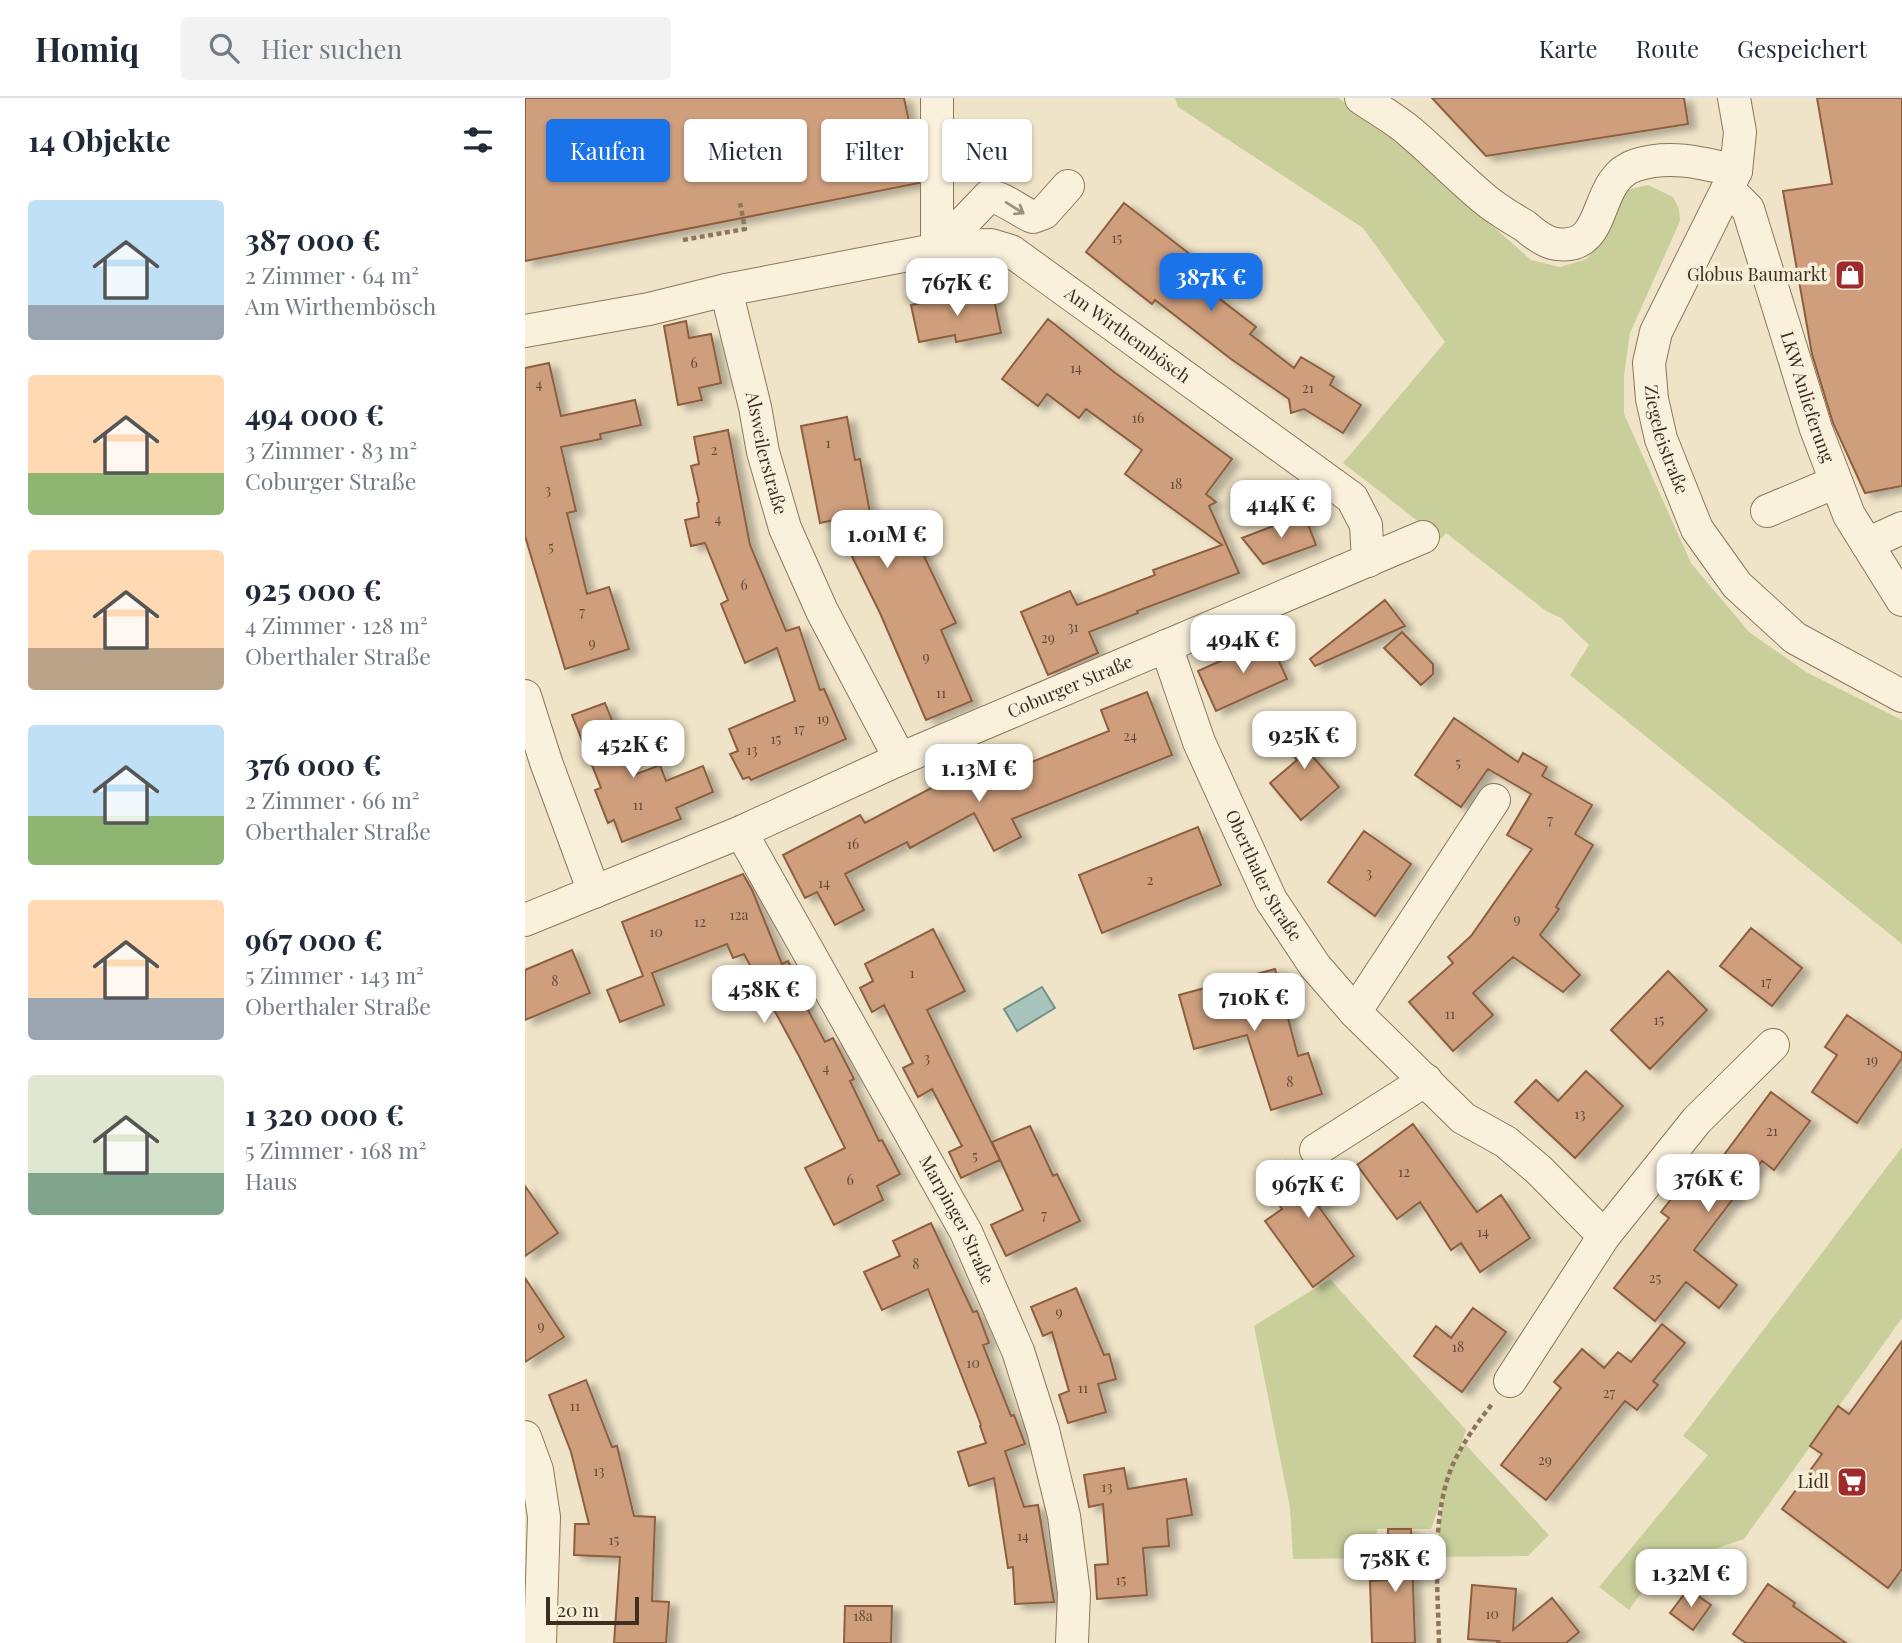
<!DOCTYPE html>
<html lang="de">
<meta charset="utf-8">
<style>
:root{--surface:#fff;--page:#f2f2f3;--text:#1f2937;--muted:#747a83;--line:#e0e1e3;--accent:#1a73e8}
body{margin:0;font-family:"Playfair Display",serif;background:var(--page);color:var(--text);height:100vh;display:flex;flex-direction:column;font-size:26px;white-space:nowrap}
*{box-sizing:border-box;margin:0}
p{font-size:23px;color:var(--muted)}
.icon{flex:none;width:38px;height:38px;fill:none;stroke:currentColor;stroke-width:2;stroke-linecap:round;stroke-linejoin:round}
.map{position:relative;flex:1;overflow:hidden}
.panel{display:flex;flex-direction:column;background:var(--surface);width:525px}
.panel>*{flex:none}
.guide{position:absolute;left:21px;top:21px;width:665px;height:63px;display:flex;gap:14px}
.scale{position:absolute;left:21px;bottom:18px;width:93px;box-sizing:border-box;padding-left:7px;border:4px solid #3d2e20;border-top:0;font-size:19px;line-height:24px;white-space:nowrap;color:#3d2e20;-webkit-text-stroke:5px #f7eed8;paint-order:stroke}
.price{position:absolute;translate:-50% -60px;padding:0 16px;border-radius:14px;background:#fff;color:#222;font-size:23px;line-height:46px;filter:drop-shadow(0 2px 4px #0008)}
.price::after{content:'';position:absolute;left:50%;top:42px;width:21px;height:16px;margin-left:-10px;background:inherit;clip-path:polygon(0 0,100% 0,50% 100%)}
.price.current{background:var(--accent);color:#fff}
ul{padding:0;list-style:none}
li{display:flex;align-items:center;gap:21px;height:175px;padding:0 28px}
li span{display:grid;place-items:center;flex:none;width:196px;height:140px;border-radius:7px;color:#555}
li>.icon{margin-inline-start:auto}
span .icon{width:84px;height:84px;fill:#fffc;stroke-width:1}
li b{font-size:30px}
h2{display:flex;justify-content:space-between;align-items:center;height:84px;padding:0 28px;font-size:30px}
.pill{padding:0 24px;border-radius:7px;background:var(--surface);box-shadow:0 2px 5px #0004;font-size:24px;line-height:63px}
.pill.current{background:var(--accent);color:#fff}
header{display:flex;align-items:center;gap:42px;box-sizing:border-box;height:98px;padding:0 35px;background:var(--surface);border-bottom:2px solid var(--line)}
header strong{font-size:33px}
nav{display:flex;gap:38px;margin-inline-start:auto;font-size:24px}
.search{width:490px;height:63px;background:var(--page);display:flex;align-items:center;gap:18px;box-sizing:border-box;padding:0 24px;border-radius:7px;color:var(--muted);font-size:26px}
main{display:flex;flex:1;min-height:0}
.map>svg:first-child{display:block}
.green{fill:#c9cf9b}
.water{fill:#a9c4bc;stroke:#6f938a;stroke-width:2}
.building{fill:#cf9f7d;stroke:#8d5f41;stroke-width:2;filter:url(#shadow)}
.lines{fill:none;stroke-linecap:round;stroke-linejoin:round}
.minor-casing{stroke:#8d765c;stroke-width:34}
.path{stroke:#8d765c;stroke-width:4.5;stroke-dasharray:5 3.5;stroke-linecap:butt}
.minor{stroke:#faf1dc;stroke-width:32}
.oneway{stroke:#9c907e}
.labels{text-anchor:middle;stroke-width:7;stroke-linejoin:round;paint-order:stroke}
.number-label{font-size:14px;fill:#624a37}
.poi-label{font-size:18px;fill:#3d2e20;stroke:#f7eed8;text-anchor:end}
.street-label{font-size:18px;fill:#3d2e20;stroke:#f7eed8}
</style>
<header>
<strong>Homiq</strong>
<div class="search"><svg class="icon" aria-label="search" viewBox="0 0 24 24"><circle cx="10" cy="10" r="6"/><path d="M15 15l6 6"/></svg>Hier suchen</div>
<nav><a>Karte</a><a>Route</a><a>Gespeichert</a></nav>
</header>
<main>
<section class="panel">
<h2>14 Objekte<svg class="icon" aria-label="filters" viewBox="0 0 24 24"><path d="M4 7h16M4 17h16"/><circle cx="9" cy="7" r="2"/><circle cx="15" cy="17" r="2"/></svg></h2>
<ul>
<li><span style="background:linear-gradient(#bfe0f5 75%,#9aa5b1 0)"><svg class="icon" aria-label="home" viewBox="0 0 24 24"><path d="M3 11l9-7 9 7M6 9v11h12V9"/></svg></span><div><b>387 000 €</b><p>2 Zimmer · 64 m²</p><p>Am Wirthembösch</p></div></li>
<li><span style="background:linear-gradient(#ffd9b3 70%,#8fb573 0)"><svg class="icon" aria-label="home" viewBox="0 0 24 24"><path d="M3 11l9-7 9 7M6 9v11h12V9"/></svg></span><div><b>494 000 €</b><p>3 Zimmer · 83 m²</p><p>Coburger Straße</p></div></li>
<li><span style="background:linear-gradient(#ffd9b3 70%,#b9a48a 0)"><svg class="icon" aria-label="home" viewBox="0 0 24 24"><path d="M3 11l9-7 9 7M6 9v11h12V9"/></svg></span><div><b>925 000 €</b><p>4 Zimmer · 128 m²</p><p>Oberthaler Straße</p></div></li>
<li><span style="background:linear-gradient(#bfe0f5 65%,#8fb573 0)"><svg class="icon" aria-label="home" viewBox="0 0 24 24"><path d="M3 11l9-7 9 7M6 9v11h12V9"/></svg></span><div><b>376 000 €</b><p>2 Zimmer · 66 m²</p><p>Oberthaler Straße</p></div></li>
<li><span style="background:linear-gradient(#ffd9b3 70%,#9aa5b1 0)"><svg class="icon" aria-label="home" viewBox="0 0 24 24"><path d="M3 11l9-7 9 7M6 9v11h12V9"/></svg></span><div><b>967 000 €</b><p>5 Zimmer · 143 m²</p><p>Oberthaler Straße</p></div></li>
<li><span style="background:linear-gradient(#dfe7d0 70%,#7fa58c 0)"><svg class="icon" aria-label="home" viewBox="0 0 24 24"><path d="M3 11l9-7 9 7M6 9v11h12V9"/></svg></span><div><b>1 320 000 €</b><p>5 Zimmer · 168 m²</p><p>Haus</p></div></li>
</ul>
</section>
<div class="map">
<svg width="1377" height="1545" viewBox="0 0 1377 1545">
<defs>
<filter id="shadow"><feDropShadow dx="8" dy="4.5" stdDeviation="3.5" flood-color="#0004"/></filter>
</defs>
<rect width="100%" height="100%" fill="#f0e4c8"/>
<path class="green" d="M 650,0 L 813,0 L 877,48 L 1006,162 L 1035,169 L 1062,161 L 1082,134 L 1090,107 L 1105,91 L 1123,87 L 1148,99 L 1154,111 L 1155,123 L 1105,235 L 1099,278 L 1099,316 L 1166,465 L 1224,534 L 1281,574 L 1377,622 L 1377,846 L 1045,577 L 1064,547 L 1036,520 L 1021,513 L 921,435 L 916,441 L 818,365 L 920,244 L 838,130 L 653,9 Z
M 1377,1049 L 1377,1220 L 1219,1441 L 1169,1458 L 1147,1482 L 1134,1470 L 1104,1512 L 1074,1489 L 1183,1357 L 1158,1338 Z
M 805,1181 L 941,1332 L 932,1359 L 940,1346 L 1024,1437 L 1003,1458 L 912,1459 L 917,1405 L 921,1389 L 906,1431 L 852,1431 L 852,1460 L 768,1461 L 765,1410 L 729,1228 Z"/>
<path class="water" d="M 517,889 L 530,910 L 492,933 L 479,911 Z"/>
<path class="building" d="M 0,0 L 379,0 L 394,71 L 394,85 L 0,163 Z
M 907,0 L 1159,0 L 1163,26 L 961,58 Z
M 1292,0 L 1377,0 L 1377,388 L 1340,395 L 1308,325 L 1287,256 L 1258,93 L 1307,86 Z
M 599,105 L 693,178 L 682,191 L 731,229 L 725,236 L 769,270 L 776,259 L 809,279 L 805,287 L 836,307 L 818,335 L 779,311 L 766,315 L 764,301 L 706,261 L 630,202 L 627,206 L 561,154 Z
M 467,192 L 476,235 L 431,244 L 430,237 L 394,244 L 386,207 Z
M 523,221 L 589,274 L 707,361 L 681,396 L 691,404 L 684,408 L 714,475 L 612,513 L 613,515 L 564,534 L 573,555 L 523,577 L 496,514 L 545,493 L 552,507 L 630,477 L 628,472 L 697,447 L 600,376 L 617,352 L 561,311 L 554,320 L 522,296 L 513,308 L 477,281 Z
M 161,223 L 164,240 L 186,236 L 196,285 L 174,290 L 177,302 L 153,307 L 139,228 Z
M 24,265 L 36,318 L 110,302 L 116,327 L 75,336 L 76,341 L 36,349 L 51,413 L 42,415 L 62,496 L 84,489 L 104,551 L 40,571 L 0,438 L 0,270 Z
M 322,319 L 330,362 L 335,361 L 351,447 L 386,431 L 431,525 L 416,532 L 447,603 L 401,622 L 355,515 L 309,422 L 295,425 L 276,328 Z
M 203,332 L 225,447 L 261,533 L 274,529 L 295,592 L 299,591 L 321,641 L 226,682 L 224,679 L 218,681 L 205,656 L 213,653 L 204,631 L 270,603 L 252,550 L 220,565 L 196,506 L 203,502 L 180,445 L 166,448 L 160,422 L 174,419 L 172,405 L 174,404 L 166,368 L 174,366 L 169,339 Z
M 779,416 L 791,447 L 738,466 L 717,440 Z
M 860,502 L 880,528 L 790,568 L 785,561 Z
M 877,534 L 908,566 L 908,576 L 896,587 L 859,550 Z
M 744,541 L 762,581 L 691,613 L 673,573 Z
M 622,594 L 647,657 L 487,721 L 496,739 L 469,753 L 449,715 L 385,750 L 382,744 L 320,776 L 339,812 L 310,827 L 292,794 L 280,800 L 258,757 L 335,717 L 340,725 L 444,670 L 452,686 L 584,633 L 576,612 Z
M 80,605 L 109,677 L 135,667 L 141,683 L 178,668 L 188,694 L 151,710 L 156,721 L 97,744 L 89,722 L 83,725 L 70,692 L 76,690 L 47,617 Z
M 781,617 L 799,639 L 783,653 L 814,689 L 776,722 L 745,685 L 772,662 L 754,640 Z
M 929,620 L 993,664 L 998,655 L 1022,669 L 1017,678 L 1067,707 L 1050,736 L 1068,747 L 1031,809 L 1034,811 L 1015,837 L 1055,877 L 1038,894 L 988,859 L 948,895 L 968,917 L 928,953 L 884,904 L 928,865 L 923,859 L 946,838 L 1007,751 L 982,737 L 1006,696 L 963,671 L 936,709 L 890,677 Z
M 673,729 L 696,787 L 577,835 L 554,777 Z
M 839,733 L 886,766 L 850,818 L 803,784 Z
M 218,776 L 227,792 L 257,866 L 263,863 L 280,895 L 275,897 L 300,944 L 308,940 L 329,981 L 325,983 L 354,1043 L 357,1042 L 375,1076 L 352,1088 L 358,1102 L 309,1127 L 280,1070 L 320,1050 L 274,958 L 219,856 L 208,860 L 202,846 L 127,875 L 139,907 L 95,924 L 82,892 L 118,878 L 97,824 Z
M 1226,830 L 1277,870 L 1247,908 L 1195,868 Z
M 408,831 L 440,893 L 402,912 L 475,1062 L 436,1080 L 424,1054 L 437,1048 L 407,991 L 393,999 L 378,970 L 388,965 L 359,907 L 347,914 L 335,890 L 348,883 L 340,866 Z
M 47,852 L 65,895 L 0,922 L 0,872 Z
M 750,871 L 773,958 L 783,955 L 797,996 L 746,1012 L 722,937 L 669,951 L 654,897 Z
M 1143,873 L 1182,912 L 1125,971 L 1086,932 Z
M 1322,917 L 1377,955 L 1377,960 L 1332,1025 L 1287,994 L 1312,957 L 1300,949 Z
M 1061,973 L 1098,1008 L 1050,1060 L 990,1004 L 1011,982 L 1033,1003 Z
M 1246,994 L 1285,1023 L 1249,1072 L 1237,1063 L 1169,1152 L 1212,1187 L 1194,1210 L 1161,1184 L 1130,1223 L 1089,1190 L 1144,1120 L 1136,1114 L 1168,1073 L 1176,1081 L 1192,1066 Z
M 888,1026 L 952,1114 L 976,1097 L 1005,1140 L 955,1174 L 936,1145 L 926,1152 L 895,1104 L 872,1121 L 832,1067 Z
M 505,1028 L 528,1078 L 532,1076 L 555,1123 L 481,1158 L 466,1127 L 498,1112 L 467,1044 Z
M 760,1063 L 778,1087 L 810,1063 L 826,1084 L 794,1109 L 829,1158 L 788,1189 L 740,1123 L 757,1111 L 735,1081 Z
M 0,1088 L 33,1135 L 0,1158 Z
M 406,1125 L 448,1214 L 452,1213 L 464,1245 L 458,1247 L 486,1318 L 489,1317 L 500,1346 L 480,1353 L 499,1409 L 513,1407 L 529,1504 L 490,1506 L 488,1469 L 483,1470 L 469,1380 L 444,1388 L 433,1354 L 461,1345 L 455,1328 L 456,1327 L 403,1191 L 357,1212 L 339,1174 L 375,1158 L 368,1143 Z
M 0,1180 L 39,1239 L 0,1264 Z
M 551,1190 L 579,1257 L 584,1256 L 591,1281 L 573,1286 L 581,1314 L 543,1325 L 534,1297 L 544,1293 L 527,1234 L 518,1238 L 506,1209 Z
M 948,1210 L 981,1234 L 937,1294 L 889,1258 L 911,1228 L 926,1240 Z
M 1137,1226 L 1160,1245 L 1128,1283 L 1133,1287 L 1112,1312 L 1100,1303 L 1021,1402 L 976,1367 L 1036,1290 L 1029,1284 L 1057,1251 L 1079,1270 L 1093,1254 L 1106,1264 Z
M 1377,1243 L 1377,1471 L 1363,1490 L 1257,1411 L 1297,1356 L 1285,1348 L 1313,1308 L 1324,1316 Z
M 61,1282 L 87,1349 L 92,1348 L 109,1418 L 130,1419 L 127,1503 L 144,1504 L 141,1545 L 89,1545 L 95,1459 L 49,1457 L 50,1426 L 64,1426 L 46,1354 L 24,1297 Z
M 599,1370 L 603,1391 L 661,1381 L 667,1417 L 642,1421 L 644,1448 L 618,1450 L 622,1497 L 572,1501 L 570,1467 L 583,1466 L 578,1406 L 564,1409 L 559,1377 Z
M 863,1431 L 886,1431 L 890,1545 L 847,1545 L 845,1483 L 862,1482 Z
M 1243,1486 L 1270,1505 L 1268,1508 L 1321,1545 L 1221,1545 L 1208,1536 Z
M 947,1487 L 991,1491 L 988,1532 L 1027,1500 L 1054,1534 L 1041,1545 L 972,1545 L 974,1543 L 943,1541 Z
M 1163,1491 L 1186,1507 L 1168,1532 L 1145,1515 Z
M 320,1508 L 367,1508 L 366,1545 L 319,1545 Z"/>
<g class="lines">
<g class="minor-casing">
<g id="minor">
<path d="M 836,0 C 852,11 870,21 884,33 C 909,54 931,77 956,98 C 969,110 985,119 1000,128 C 1008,135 1021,145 1032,146 C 1085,153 1066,81 1111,67 C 1145,56 1178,65 1211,73"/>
<path id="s1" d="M 1209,0 L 1215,34 L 1211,73 L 1131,234 L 1124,265 L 1127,301 L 1136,341 L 1172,431 L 1212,487 L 1270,540 L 1377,598"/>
<path id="s2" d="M 1204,92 L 1223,111 L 1291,331 L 1324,417 L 1377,502"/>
<path d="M 412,152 L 464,98 C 480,100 493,113 508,119 L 519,115 L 543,88"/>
<path d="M 412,152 L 412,0"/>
<path id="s3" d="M 201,192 L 230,309 L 238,354 L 260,430 L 297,513 L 375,661"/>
<path id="s4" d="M 0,233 L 124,211 L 201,192 L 430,148 L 466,147 L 486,153 L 827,400 L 841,427 L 843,463"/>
<path d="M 1242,413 L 1311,384"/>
<path d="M 1342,446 L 1377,430"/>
<path id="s5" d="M 641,548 L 674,644 L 746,802 L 790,868 L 830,914 L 938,1020 L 981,1044 L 1014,1072 L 1079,1138"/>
<path d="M 0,598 L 21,664 L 69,794"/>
<path id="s6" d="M 216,734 L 441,1134 L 493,1253 L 518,1332 L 539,1418 L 549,1495 L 547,1545"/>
<path id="s7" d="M 0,822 L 216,734 L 375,661 L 898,439"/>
<path d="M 830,914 L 969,702"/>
<path d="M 791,1052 L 901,982"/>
<path d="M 985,1283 L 1079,1138 L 1172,1022 L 1248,947"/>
<path d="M 0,1339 L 12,1372 L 19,1419 L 15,1545"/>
</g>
</g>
<path class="path" d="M 158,142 L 220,131 L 215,105
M 914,1545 C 913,1489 905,1416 929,1364 C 939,1343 953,1324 967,1306"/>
<use href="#minor" class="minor"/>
</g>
<defs><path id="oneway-shaft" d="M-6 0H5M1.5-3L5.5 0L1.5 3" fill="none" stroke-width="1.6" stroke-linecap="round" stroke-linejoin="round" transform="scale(1.75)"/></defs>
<use class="oneway" href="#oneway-shaft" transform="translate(490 110) rotate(32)"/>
<defs>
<g id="shop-square" transform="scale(1.575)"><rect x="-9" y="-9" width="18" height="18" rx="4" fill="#9e2a2b" stroke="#f7eed8"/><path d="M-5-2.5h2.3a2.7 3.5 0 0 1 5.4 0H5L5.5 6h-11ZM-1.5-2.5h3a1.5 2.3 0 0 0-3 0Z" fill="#fff"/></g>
<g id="supermarket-square" transform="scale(1.575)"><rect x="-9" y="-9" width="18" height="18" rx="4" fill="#9e2a2b" stroke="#f7eed8"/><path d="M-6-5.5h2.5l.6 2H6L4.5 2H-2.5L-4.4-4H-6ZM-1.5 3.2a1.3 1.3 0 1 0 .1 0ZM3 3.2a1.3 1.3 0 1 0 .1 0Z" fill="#fff"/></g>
</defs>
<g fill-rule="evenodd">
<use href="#shop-square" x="1325" y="177"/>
<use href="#supermarket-square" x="1327" y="1384"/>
</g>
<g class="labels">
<g class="number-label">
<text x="592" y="145">15</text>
<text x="169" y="270">6</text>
<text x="551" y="275">14</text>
<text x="14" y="291">4</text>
<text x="783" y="295">21</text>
<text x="613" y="325">16</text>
<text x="303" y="350">1</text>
<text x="189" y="357">2</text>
<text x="651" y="391">18</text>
<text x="23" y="397">3</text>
<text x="193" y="426">4</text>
<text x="26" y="454">5</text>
<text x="219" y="492">6</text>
<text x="57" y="519">7</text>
<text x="548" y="534">31</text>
<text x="523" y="545">29</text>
<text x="67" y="550">9</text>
<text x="401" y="564">9</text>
<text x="416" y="600">11</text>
<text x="298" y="626">19</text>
<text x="274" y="636">17</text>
<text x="605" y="643">24</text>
<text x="251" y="646">15</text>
<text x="227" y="657">13</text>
<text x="933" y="670">5</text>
<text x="113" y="712">11</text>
<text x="1025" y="727">7</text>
<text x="328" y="751">16</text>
<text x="844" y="780">3</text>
<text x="625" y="787">2</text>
<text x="299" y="790">14</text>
<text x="214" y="822">12a</text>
<text x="992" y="826">9</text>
<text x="175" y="829">12</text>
<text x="131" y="839">10</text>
<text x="387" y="880">1</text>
<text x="30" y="888">8</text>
<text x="1241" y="889">17</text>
<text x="925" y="921">11</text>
<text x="1134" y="927">15</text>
<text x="402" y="965">3</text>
<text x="1347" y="967">19</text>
<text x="301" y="975">4</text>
<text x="765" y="989">8</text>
<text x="1055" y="1021">13</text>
<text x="1247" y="1038">21</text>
<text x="450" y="1063">5</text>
<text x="879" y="1079">12</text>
<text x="325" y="1087">6</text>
<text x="519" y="1122">7</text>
<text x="958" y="1139">14</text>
<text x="391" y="1171">8</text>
<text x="1130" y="1185">25</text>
<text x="534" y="1219">9</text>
<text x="16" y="1233">9</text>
<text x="933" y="1254">18</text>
<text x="448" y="1270">10</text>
<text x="558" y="1295">11</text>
<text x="1084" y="1300">27</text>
<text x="50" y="1313">11</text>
<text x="1020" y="1367">29</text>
<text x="74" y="1378">13</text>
<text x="582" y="1394">13</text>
<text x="498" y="1443">14</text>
<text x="89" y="1447">15</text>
<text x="596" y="1487">15</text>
<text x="967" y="1521">10</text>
<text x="338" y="1523">18a</text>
</g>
<g class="poi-label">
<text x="1302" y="183">Globus Baumarkt</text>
<text x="1304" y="1390">Lidl</text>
</g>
<g class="street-label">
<text dy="6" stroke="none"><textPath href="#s4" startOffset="639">Am Wirthembösch</textPath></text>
<text dy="6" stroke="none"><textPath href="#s2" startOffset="224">LKW Anlieferung</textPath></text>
<text dy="6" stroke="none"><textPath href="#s1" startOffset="364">Ziegeleistraße</textPath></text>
<text dy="6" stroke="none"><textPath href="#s3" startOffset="168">Alsweilerstraße</textPath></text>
<text dy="6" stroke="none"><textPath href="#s7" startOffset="593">Coburger Straße</textPath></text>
<text dy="6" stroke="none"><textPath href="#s5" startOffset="250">Oberthaler Straße</textPath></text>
<text dy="6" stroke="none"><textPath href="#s6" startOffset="444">Marpinger Straße</textPath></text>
</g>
</g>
</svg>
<div class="scale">20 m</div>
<b class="price current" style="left:686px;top:215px">387K €</b>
<b class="price" style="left:432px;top:220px">767K €</b>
<b class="price" style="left:756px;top:442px">414K €</b>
<b class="price" style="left:362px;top:472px">1.01M €</b>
<b class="price" style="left:718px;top:577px">494K €</b>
<b class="price" style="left:779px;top:673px">925K €</b>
<b class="price" style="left:108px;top:682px">452K €</b>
<b class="price" style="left:454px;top:706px">1.13M €</b>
<b class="price" style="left:239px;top:927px">458K €</b>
<b class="price" style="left:729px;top:935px">710K €</b>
<b class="price" style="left:1183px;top:1116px">376K €</b>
<b class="price" style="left:783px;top:1122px">967K €</b>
<b class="price" style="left:870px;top:1496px">758K €</b>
<b class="price" style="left:1166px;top:1511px">1.32M €</b>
<div class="guide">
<a class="pill current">Kaufen</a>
<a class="pill">Mieten</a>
<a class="pill">Filter</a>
<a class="pill">Neu</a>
</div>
</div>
</main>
